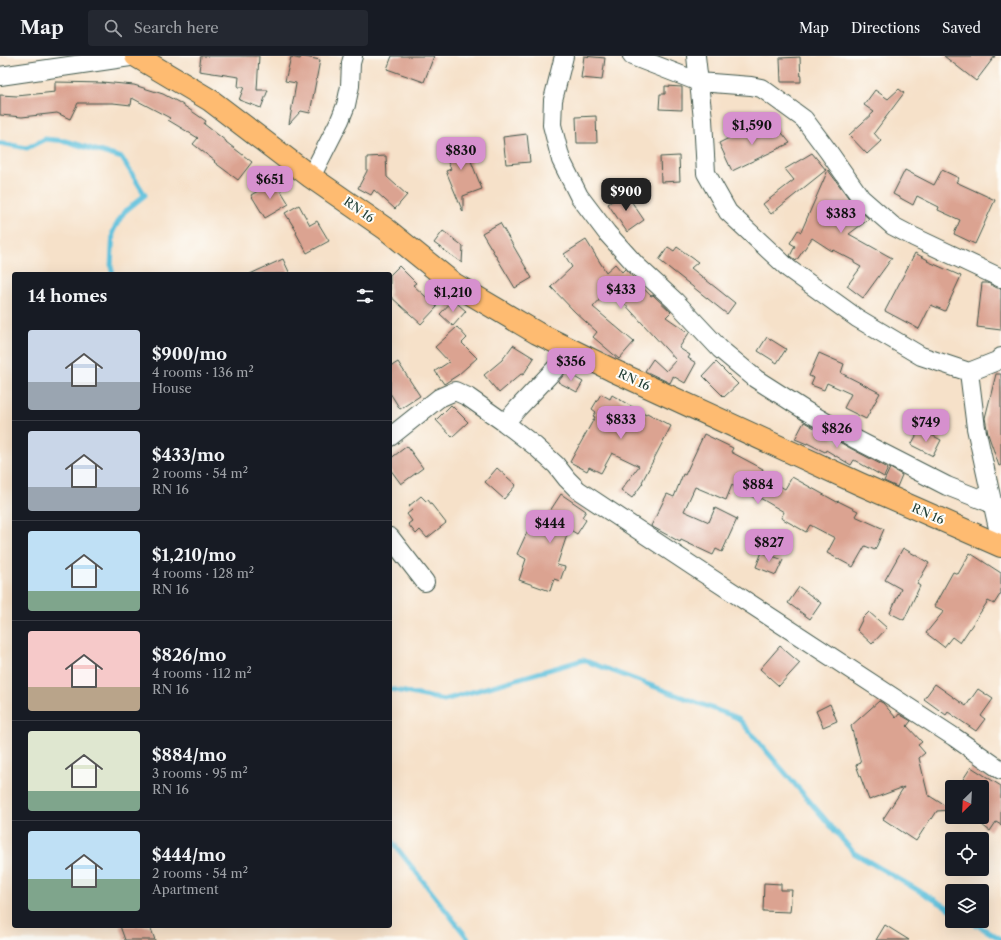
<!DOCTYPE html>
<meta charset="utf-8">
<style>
:root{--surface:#171b24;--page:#242831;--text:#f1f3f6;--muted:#9ea1a6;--line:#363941;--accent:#d690ce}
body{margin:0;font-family:"Libre Caslon Text",serif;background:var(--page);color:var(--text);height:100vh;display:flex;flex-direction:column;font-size:15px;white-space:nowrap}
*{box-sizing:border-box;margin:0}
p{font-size:13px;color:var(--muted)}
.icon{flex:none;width:22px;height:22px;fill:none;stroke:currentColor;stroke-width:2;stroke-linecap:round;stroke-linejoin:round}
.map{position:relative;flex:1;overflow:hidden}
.details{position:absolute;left:12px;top:216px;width:380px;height:656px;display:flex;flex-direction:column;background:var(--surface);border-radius:4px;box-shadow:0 4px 16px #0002}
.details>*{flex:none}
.needle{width:26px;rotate:204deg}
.tools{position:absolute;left:945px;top:724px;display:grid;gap:8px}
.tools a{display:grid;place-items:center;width:44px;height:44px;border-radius:4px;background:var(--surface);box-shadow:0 4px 16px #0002;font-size:20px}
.price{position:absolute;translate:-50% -34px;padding:0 9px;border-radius:8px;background:var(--accent);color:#111;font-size:13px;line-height:26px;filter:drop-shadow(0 1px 2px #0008)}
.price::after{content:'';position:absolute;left:50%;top:24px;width:12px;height:9px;margin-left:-6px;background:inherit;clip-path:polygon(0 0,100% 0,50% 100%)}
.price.current{background:#222;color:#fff}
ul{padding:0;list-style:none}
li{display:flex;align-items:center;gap:12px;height:100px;padding:0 16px}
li+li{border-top:1px solid var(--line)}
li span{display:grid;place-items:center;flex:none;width:112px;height:80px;border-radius:4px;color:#555}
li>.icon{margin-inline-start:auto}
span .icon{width:48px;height:48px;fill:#fffc;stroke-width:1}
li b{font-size:17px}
h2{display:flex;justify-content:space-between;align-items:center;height:48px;padding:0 16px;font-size:17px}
header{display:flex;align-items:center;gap:24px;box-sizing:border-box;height:56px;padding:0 20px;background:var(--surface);border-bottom:1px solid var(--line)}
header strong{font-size:19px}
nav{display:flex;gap:22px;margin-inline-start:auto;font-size:14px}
.search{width:280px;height:36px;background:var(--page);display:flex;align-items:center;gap:10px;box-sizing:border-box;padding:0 14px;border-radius:4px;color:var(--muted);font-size:15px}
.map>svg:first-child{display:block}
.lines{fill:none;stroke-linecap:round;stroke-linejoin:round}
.stream{stroke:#5dc0dc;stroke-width:5}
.building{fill:#dba391}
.street-casing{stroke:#3f564a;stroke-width:20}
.primary-casing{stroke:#3f564a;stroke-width:24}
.street{stroke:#fff;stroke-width:18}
.primary{stroke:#febb71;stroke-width:22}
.labels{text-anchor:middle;stroke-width:4;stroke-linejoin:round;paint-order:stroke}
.street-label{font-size:12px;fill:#1f3d34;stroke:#fdfcf7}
</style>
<header>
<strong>Map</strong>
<div class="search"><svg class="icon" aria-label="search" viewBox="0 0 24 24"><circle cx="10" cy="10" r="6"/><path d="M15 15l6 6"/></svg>Search here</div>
<nav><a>Map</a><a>Directions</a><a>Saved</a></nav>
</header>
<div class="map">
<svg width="1001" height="884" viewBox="0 0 1001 884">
<rect width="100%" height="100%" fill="#fdfcf7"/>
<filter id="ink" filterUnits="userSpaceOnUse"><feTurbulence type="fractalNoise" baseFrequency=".025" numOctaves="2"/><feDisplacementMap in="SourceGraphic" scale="8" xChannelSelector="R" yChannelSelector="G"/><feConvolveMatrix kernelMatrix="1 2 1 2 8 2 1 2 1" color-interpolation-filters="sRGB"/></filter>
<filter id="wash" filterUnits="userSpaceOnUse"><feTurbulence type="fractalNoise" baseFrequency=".012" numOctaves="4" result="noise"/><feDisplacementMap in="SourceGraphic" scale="16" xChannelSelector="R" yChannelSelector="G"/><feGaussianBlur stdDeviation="0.9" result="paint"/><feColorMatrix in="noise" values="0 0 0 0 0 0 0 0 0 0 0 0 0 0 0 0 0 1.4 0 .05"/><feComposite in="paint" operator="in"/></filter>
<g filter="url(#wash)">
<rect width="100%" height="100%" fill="#f6e1c9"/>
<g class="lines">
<path class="stream" d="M 0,87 L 27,92 L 45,83 L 65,85 L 122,102 L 145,139 L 124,156 L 113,175 L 111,211 L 113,218
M 390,633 L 444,644 L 583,604 L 738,662 L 854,797 L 952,854
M 390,783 L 469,884
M 970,865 L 1001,883"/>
</g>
<g id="blocks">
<path class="building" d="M 201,0 L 259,0 L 257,34 L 268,34 L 261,52 L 239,44 L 244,31 L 238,31 L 239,21 L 199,15 Z
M 301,0 L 320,4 L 310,57 L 301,55 L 289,68 L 296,28 L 296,27 L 285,25 L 291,1 L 300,3 Z
M 392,0 L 434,0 L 424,26 L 387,13 Z
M 584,0 L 605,2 L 602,24 L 581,22 Z
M 944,0 L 995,0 L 976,25 Z
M 800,1 L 801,26 L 781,26 L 780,2 Z
M 55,26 L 105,27 L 102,26 L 134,29 L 163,38 L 180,47 L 206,65 L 204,68 L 226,85 L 226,86 L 252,106 L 238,124 L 214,106 L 215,105 L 193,88 L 198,82 L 168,64 L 170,62 L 132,42 L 131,49 L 113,47 L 78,47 L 70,63 L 57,57 L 22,61 L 0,59 L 0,39 L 17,40 L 55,36 Z
M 665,30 L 682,31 L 682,54 L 659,53 L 660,38 L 665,38 Z
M 899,33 L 904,37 L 874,77 L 881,85 L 867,98 L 849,79 L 874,56 L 864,49 L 875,34 L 888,43 Z
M 596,60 L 597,87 L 577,87 L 576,61 Z
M 771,67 L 773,70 L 775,68 L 790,87 L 732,115 L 719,87 L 745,74 L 749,83 Z
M 527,78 L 530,106 L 506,108 L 503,81 Z
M 457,84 L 462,96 L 467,95 L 482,133 L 463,140 L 463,156 L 446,115 L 451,113 L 441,90 Z
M 812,97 L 826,114 L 771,158 L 763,148 L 794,124 L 785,113 Z
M 386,100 L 387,121 L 407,139 L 395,153 L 374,134 L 371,139 L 358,132 L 367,115 L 367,101 Z
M 679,100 L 680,125 L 661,126 L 660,101 Z
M 828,114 L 853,148 L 869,163 L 849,178 L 892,202 L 863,242 L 847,230 L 861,211 L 854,207 L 854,205 L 833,194 L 832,195 L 812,182 L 796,205 L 790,200 L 795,190 L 790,187 L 798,174 L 801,176 Z
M 905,114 L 934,129 L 942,114 L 959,122 L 956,126 L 995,144 L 975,188 L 954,178 L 960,164 L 938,154 L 939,151 L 917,140 L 913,149 L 893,138 Z
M 275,125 L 289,148 L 265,162 L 251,139 Z
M 625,136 L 644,164 L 627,176 L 608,148 Z
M 299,149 L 310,169 L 317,165 L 329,185 L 307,197 L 296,177 L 297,176 L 285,157 Z
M 500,167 L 532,222 L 515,232 L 482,177 Z
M 443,175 L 463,190 L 462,207 L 434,187 Z
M 586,184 L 606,216 L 615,208 L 622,216 L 625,213 L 651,240 L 653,239 L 671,256 L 666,261 L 689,277 L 679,292 L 690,299 L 688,302 L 696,307 L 685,327 L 673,320 L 673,321 L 670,327 L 645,315 L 653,303 L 666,315 L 676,304 L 610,232 L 593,251 L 634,286 L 619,303 L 593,281 L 597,276 L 575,256 L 551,231 L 572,211 L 564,198 Z
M 668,191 L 674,195 L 677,191 L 698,206 L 691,212 L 735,247 L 727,258 L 659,204 Z
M 915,197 L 928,204 L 927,205 L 961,220 L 945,255 L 931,249 L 919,273 L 885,255 Z
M 283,203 L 290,218 L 250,218 Z
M 399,210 L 416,227 L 413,229 L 437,251 L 421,268 L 390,240 L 390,219 Z
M 982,227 L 988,227 L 997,232 L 1001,232 L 1001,274 L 977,271 Z
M 453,244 L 466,255 L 453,270 L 440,258 Z
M 457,271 L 467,282 L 462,287 L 477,302 L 458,319 L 444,328 L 435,315 L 449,306 L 435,291 Z
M 767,281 L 786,293 L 777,307 L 758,295 Z
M 513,289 L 534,302 L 523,319 L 521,318 L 499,337 L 484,319 L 502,304 Z
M 819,297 L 844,308 L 841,317 L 880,337 L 866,363 L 844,352 L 851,338 L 827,327 L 824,334 L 811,329 L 814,322 L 809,320 Z
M 398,306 L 420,340 L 400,353 L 390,337 L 390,311 Z
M 716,306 L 738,328 L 724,341 L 703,320 Z
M 566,316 L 583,326 L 577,336 L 558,326 Z
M 996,318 L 1001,318 L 1001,409 L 999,410 L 988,378 L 985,362 Z
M 601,338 L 610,343 L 612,339 L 646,359 L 647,357 L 671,370 L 642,426 L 643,427 L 632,442 L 621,434 L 639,410 L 612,397 L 601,417 L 589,411 L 587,415 L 570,406 L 595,361 L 593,360 L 596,356 L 592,353 Z
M 451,349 L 468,366 L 452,381 L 436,364 Z
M 804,366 L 850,392 L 888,412 L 884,421 L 854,404 L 851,409 L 826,394 L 825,396 L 807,387 L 807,388 L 795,383 Z
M 920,373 L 941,384 L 933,400 L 911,389 Z
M 704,378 L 733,392 L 731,396 L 763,413 L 760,419 L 785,433 L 792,421 L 837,446 L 838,445 L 858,455 L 855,460 L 884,473 L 875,494 L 865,490 L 853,511 L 827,497 L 835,482 L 810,469 L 806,476 L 781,462 L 784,456 L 760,442 L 759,444 L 732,429 L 726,444 L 695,431 L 684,455 L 709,466 L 715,452 L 737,463 L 722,496 L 716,493 L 713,499 L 681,484 L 680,486 L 651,470 L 667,438 L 674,441 L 683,418 L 685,419 Z
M 407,390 L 423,412 L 401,428 L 390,413 L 390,403 Z
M 497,412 L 516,429 L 504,443 L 485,426 Z
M 890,412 L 902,419 L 897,431 L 884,425 Z
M 561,438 L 586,455 L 582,461 L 586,464 L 577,478 L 569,473 L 557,509 L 565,511 L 560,525 L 554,523 L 550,535 L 519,524 L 526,503 L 517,498 L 529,472 L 537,475 Z
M 421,440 L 426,445 L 428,444 L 446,467 L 427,482 L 420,474 L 416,478 L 408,468 L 412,465 L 407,458 L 412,454 L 409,450 Z
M 903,492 L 929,507 L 917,528 L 920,530 L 904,564 L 890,557 L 901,533 L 885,524 Z
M 762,496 L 783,504 L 776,519 L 756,511 Z
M 970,497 L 1001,517 L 1001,537 L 994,548 L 988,545 L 960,587 L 952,581 L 944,591 L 926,577 L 944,555 L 934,550 L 953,516 L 958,518 Z
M 799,531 L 821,547 L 810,563 L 788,547 Z
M 869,556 L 887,572 L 872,588 L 857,574 L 863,562 Z
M 780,590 L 800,607 L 779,630 L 760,613 Z
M 935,628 L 966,650 L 978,633 L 993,643 L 981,660 L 985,663 L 976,675 L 948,656 L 946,659 L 924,643 Z
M 879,645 L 883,647 L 896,662 L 899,658 L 911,665 L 907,670 L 922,686 L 918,689 L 925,697 L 919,702 L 928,739 L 952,754 L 937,755 L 932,763 L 931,762 L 916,785 L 883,763 L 904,731 L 869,744 L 856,709 L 861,707 L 851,670 Z
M 830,648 L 837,665 L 823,671 L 816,655 Z
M 971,711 L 1001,730 L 1001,769 L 996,766 L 990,775 L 982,769 L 982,731 L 958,731 Z
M 764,827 L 781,828 L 781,834 L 792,834 L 790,856 L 763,855 Z
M 885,869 L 909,884 L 876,884 Z
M 120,870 L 150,870 L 155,884 L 125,884 Z"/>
</g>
</g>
<g filter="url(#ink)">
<use href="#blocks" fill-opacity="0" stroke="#3f564a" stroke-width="1"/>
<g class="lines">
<g class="street-casing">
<path id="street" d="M 564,0 L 553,44 L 552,69 L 561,104 L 579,140 L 607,177 L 635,208 L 675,245 L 720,293 L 756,323 L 806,355 L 855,383 L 947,430 L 993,448
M 632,0 L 699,26 L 751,30 L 761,32 L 767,36 L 804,63 L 828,95 L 861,142 L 893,170 L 914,181 L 1001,222
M 696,0 L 703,63 L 706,117 L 728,156 L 789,213 L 857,262 L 921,300 L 969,316 L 997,305 L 1001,301
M 0,20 L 137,0
M 311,121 L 340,64 L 346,49 L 350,30 L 351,7 L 353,0
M 572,295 L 518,352 L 505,367 L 535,390 L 556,409 L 567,423 L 578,434 L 694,511 L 954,681 L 1001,714
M 969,316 L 976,372 L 1001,486
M 390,381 L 439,342 L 455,335 L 468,341 L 505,367
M 390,481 L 425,526"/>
</g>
<g class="primary-casing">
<path id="primary" d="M 136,0 L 210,44 L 311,121 L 386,173 L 454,228 L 537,277 L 612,314 L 860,428 L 1001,490"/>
</g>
<use href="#street" class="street"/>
<use href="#primary" class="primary"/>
</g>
</g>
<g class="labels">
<g class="street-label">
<text transform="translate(359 154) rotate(35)" y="4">RN 16</text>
<text transform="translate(634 324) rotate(25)" y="4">RN 16</text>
<text transform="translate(928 458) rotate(24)" y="4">RN 16</text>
</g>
</g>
</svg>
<div class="tools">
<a><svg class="needle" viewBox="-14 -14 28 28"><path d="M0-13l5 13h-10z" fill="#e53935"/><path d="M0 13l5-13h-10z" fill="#9ea1a6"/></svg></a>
<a><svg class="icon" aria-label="locate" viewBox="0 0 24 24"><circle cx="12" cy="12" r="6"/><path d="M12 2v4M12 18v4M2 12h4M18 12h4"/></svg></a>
<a><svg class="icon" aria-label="layers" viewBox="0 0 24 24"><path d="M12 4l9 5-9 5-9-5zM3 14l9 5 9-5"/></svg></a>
</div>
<b class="price" style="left:752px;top:90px">$1,590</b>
<b class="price" style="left:461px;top:115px">$830</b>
<b class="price" style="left:270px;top:144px">$651</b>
<b class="price current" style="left:626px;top:156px">$900</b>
<b class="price" style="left:841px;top:178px">$383</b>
<b class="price" style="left:621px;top:254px">$433</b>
<b class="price" style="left:453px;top:257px">$1,210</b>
<b class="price" style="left:571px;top:326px">$356</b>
<b class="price" style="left:621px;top:384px">$833</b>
<b class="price" style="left:926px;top:387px">$749</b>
<b class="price" style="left:837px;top:393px">$826</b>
<b class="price" style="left:758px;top:449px">$884</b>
<b class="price" style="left:550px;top:488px">$444</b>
<b class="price" style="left:769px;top:507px">$827</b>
<section class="details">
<h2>14 homes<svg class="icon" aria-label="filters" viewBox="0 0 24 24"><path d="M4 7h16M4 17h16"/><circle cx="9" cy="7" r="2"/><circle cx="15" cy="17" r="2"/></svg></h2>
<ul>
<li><span style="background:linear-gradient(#c9d6e8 65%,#9aa5b1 0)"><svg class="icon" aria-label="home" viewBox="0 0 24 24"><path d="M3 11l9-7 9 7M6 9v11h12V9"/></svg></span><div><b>$900/mo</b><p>4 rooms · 136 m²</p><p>House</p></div></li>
<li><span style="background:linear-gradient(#c9d6e8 70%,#9aa5b1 0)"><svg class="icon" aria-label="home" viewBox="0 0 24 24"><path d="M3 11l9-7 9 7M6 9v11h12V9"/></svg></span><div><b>$433/mo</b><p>2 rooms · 54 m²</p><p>RN 16</p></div></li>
<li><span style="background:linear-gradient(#bfe0f5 75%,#7fa58c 0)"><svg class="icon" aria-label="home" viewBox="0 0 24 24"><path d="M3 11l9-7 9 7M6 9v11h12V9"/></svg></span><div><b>$1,210/mo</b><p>4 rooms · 128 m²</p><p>RN 16</p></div></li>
<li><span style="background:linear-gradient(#f6c9c9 70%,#b9a48a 0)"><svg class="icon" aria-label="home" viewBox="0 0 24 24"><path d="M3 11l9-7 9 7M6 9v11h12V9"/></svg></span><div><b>$826/mo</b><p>4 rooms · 112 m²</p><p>RN 16</p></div></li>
<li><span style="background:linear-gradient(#dfe7d0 75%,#7fa58c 0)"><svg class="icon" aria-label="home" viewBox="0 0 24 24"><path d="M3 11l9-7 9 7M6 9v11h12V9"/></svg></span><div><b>$884/mo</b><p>3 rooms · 95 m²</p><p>RN 16</p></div></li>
<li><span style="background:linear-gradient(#bfe0f5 60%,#7fa58c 0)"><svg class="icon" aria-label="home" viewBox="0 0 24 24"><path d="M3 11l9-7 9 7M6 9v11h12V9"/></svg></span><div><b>$444/mo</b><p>2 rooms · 54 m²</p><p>Apartment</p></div></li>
</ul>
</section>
</div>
